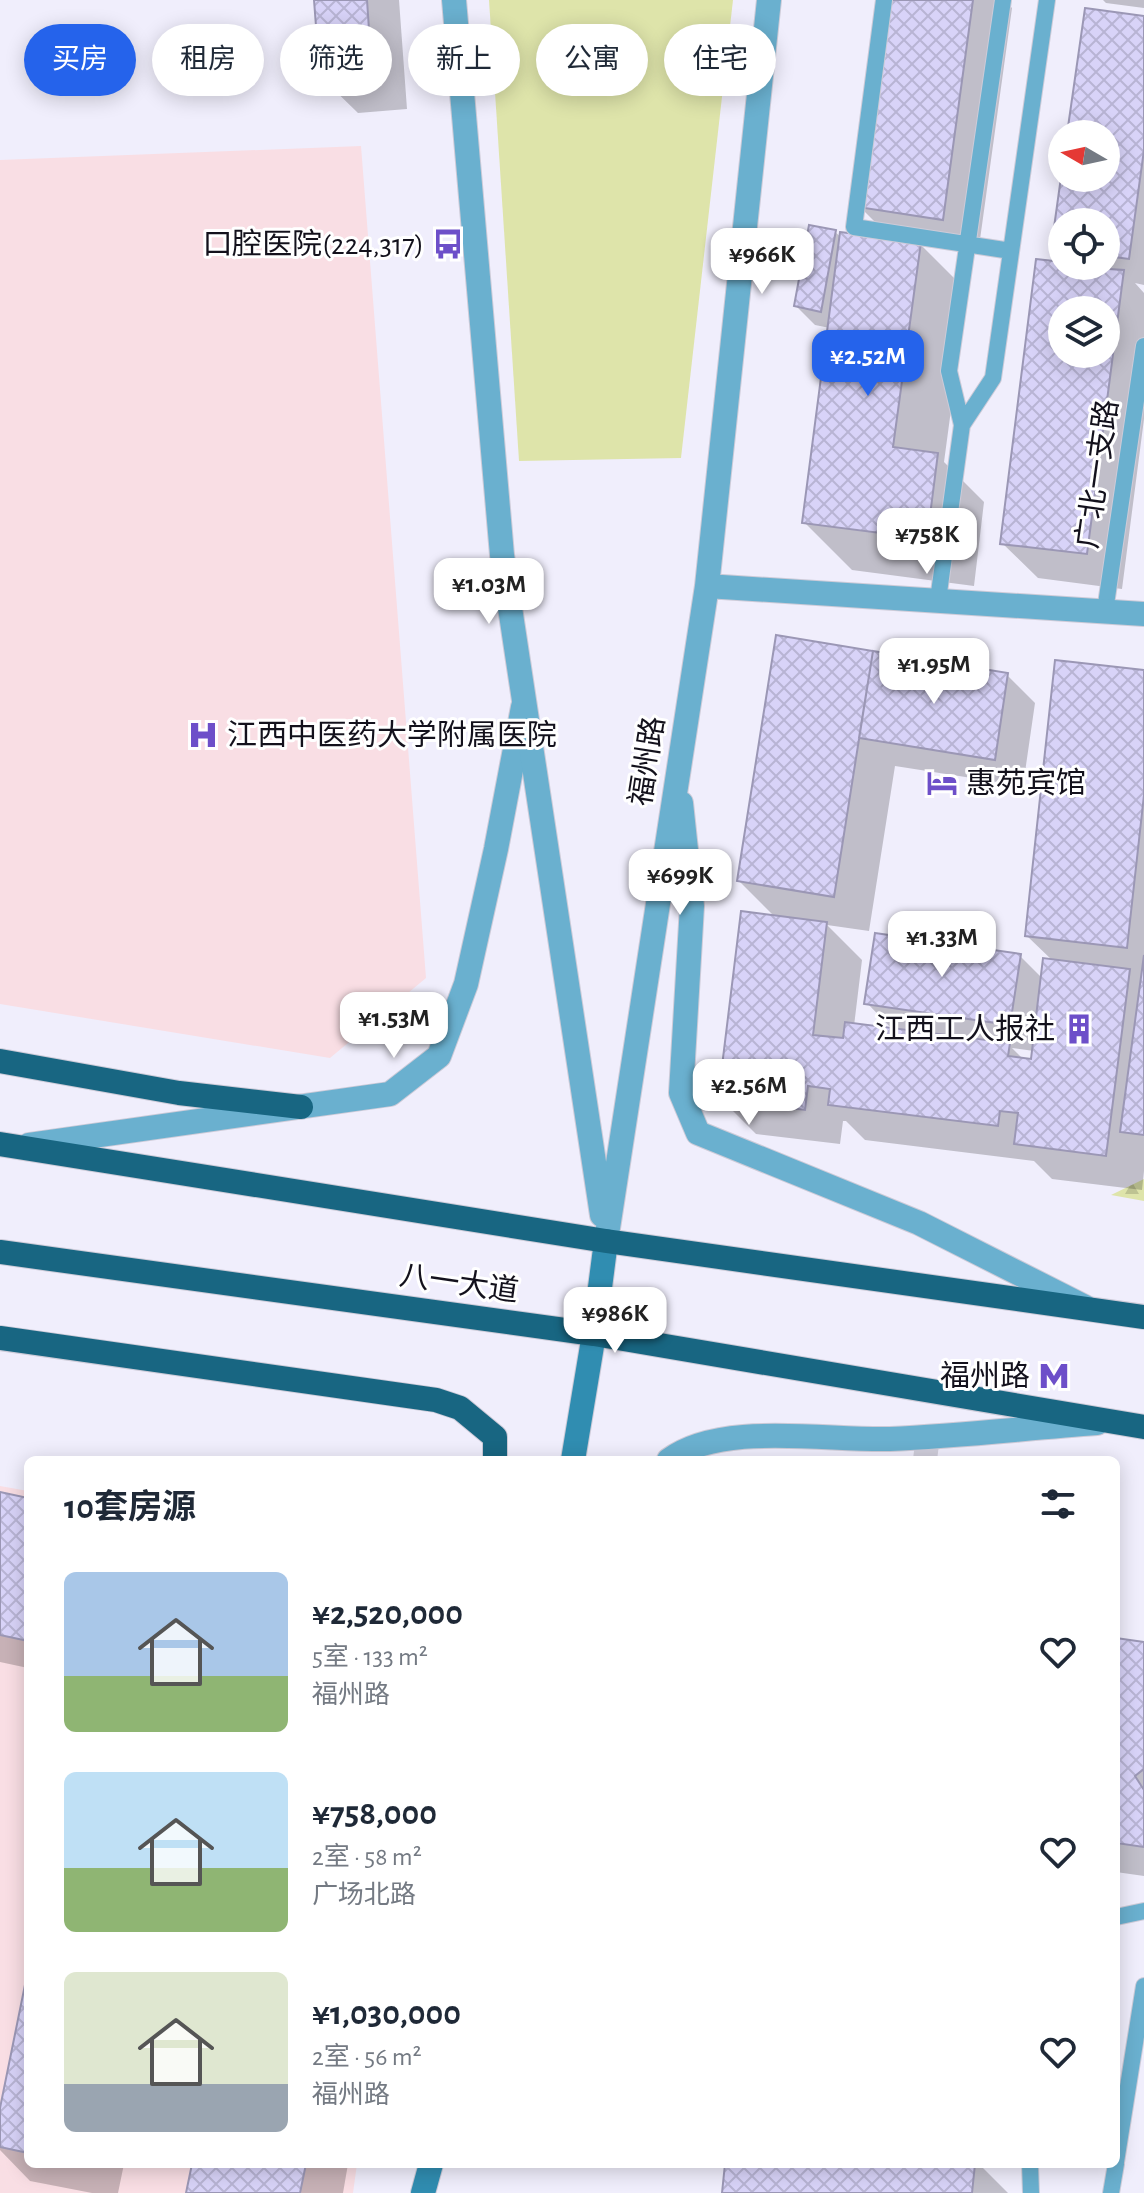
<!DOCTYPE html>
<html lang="zh">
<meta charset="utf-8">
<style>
:root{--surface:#fff;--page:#f6f6f7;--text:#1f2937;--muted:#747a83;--accent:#2563eb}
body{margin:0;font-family:"Alegreya Sans","Noto Sans SC",sans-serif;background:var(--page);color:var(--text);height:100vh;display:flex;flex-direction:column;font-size:30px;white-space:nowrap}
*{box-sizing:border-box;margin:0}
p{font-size:26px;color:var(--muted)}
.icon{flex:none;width:44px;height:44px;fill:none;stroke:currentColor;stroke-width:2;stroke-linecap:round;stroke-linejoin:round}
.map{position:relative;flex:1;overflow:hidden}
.panel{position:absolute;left:24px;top:1456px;width:1096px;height:712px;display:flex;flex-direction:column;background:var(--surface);border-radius:12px;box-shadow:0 4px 20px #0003}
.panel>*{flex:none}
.top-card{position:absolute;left:24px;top:24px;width:1096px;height:72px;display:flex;gap:16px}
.needle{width:52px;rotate:279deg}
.buttons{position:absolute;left:1048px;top:120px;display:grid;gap:16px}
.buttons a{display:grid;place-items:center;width:72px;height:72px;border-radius:50%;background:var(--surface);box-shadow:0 4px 20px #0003;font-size:40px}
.price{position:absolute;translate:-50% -68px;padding:0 18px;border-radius:16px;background:#fff;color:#222;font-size:26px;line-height:52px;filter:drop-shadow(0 2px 4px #0008)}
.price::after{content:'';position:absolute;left:50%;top:48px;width:24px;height:18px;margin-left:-12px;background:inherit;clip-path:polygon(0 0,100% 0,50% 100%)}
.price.selected{background:var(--accent);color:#fff}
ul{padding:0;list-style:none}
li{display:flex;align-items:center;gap:24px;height:200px;padding:0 40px}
li span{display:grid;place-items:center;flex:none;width:224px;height:160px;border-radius:12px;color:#555}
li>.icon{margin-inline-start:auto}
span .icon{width:96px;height:96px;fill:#fffc;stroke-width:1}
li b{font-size:34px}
h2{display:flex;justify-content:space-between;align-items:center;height:96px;padding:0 40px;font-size:34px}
.tag{padding:0 28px;border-radius:36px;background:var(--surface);box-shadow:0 4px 20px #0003;font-size:28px;line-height:72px}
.tag.selected{background:var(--accent);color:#fff}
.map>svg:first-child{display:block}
.medical{fill:#f9dee4}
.forest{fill:url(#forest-firs)}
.green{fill:#dee4aa}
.shadow{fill:#0003;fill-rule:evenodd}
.building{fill:url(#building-cross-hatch);stroke:#9b97b5;stroke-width:2;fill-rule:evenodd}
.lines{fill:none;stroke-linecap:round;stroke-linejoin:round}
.minor-tunnel{stroke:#cfcdda;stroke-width:24;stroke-dasharray:24 12;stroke-linecap:butt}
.service-casing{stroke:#cdcbd8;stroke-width:18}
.minor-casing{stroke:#cdcbd8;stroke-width:26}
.tertiary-casing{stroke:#cdcbd8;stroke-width:26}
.secondary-casing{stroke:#cdcbd8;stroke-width:26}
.trunk-casing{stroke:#cdcbd8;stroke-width:26}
.service{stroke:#6ab0cf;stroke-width:16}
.minor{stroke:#6ab0cf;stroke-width:24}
.tertiary{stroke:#6ab0cf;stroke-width:24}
.secondary{stroke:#308db1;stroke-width:24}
.trunk{stroke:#186682;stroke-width:24}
.labels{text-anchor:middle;stroke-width:6;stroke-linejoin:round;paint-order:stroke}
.poi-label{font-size:30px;fill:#13111c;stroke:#fff;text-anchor:end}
.street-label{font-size:30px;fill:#13111c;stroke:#fff}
</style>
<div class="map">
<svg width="1144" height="2193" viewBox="0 0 1144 2193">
<defs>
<pattern id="forest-firs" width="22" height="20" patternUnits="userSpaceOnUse" patternTransform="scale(2)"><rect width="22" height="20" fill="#dee4aa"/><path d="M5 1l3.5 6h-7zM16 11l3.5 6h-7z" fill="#bec392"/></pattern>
<pattern id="building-cross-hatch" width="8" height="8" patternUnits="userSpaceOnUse" patternTransform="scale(2)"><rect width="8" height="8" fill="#d8d3f8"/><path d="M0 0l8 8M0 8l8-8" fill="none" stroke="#b8b4d4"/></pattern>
</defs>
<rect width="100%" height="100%" fill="#f0eefc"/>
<path class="medical" d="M 361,146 L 426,978 L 330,1058 L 0,1004 L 0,160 Z
M 0,1486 L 28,1491 L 28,2164 L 357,2164 L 353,2193 L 0,2193 Z"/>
<path class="forest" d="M 1144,1179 L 1144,1201 L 1111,1195 Z"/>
<path class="green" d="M 489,0 L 733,0 L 681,458 L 519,461 Z"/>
<path class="shadow" d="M 316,0 L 399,0 L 407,109 L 358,113 L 322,78 Z
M 889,0 L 1004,0 L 1012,8 L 978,254 L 922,246 L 967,291 L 944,462 L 984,502 L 974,586 L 852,570 L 804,522 L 830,328 L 815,325 L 796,306 L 835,232 L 842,238 L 894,241 L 860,207 Z
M 1103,0 L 1144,0 L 1144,8 L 1106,3 Z
M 1144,18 L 1144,285 L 1135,283 L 1144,293 L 1144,419 L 1122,589 L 1038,578 L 1002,543 L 1062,264 L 1062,266 L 1106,266 L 1106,222 L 1062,222 L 1062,257 L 1053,248 L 1063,178 L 1106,178 L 1106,134 L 1069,134 ZM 1062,310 L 1106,310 L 1106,354 L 1062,354 Z
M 778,638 L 1007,675 L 1035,703 L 1023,786 L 895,766 L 869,931 L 827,925 L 862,960 L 854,1026 L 894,1031 L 867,1003 L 1020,956 L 1043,979 L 1053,961 L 1027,936 L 1144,672 L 1144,1171 L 1142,1190 L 1052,1179 L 1034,1161 L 865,1140 L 846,1121 L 843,1121 L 840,1144 L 756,1134 L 720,1098 L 776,918 L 739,881 ZM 1012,1048 L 1034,1051 L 1032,1061 L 1024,1060 Z
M 0,1494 L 28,1500 L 28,1668 L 0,1662 Z
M 1116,1640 L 1144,1644 L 1144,1876 L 1116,1872 Z
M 28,1980 L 28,2164 L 124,2164 L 118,2193 L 92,2193 L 30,2181 L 0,2150 L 0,2118 Z
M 194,2164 L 348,2164 L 343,2193 L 188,2193 Z
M 727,2164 L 979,2164 L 1008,2193 L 724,2193 Z"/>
<path class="building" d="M 314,0 L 367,0 L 372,74 L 320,79 Z
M 887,0 L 973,0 L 943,220 L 858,207 Z
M 1085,8 L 1144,16 L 1144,150 L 1129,259 L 1106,256 L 1106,222 L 1062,222 L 1062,250 L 1051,249 L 1062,170 L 1062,178 L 1106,178 L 1106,134 L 1067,134 Z
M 809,225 L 836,230 L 821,312 L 794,306 Z
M 840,232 L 921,242 L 893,447 L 938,453 L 927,539 L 802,523 Z
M 1036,259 L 1062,262 L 1062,266 L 1124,270 L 1087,554 L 1000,544 ZM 1062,310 L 1106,310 L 1106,354 L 1062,354 Z
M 776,635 L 873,651 L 834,897 L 737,881 Z
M 873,651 L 1008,673 L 995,760 L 859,738 Z
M 1055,660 L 1144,670 L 1144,795 L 1127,948 L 1025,936 Z
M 741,911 L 827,922 L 813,1035 L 843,1038 L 845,1022 L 1010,1043 L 1008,1056 L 1031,1059 L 1043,958 L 1130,969 L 1106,1156 L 1014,1144 L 1018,1113 L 1000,1111 L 998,1126 L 828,1105 L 830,1089 L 808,1086 L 805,1110 L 718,1099 Z
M 875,933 L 1021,954 L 1010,1025 L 864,1004 Z
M 1144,955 L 1144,1135 L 1120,1132 Z
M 0,1492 L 28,1498 L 28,1641 L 0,1635 Z
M 1116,1638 L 1144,1642 L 1144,1847 L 1116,1843 Z
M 1144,1769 L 1144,1790 L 1135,1776 Z
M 28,1970 L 28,2153 L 0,2147 L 0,2108 Z
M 192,2164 L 306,2164 L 300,2193 L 186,2193 Z
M 725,2164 L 975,2164 L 972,2193 L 722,2193 Z"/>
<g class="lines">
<path class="minor-tunnel" d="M 925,1460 L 928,1436"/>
<g class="service-casing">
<path id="service" d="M 884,0 L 854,227 L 1011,251
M 962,425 L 949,371 L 1003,0
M 938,600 L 962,425 L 993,378 L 1047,0
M 1105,611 L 1144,346
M 1116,1917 L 1144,1911
M 1116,2162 L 1144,1986
M 1030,2164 L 1031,2193
M 1111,2193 L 1116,2164"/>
</g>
<g class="minor-casing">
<path id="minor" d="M 29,1145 L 390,1094 L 439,1056 L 466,984 L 496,849 L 523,707"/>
</g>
<g class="tertiary-casing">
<path id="tertiary" d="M 454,0 L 502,555 L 602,1215
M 707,586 L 1144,614
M 681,803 L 692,906 L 681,1093 L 698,1133 L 919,1223 L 1085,1307
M 606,1241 L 707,586 L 769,0
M 669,1460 C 721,1421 826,1441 890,1439 C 959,1436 1028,1428 1097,1423"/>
</g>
<g class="secondary-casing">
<path id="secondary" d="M 573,1460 L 594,1334 L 606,1241
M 423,2193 L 431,2164"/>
</g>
<g class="trunk-casing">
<path id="trunk" d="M 0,1061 L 179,1093 L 301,1107
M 0,1144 L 606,1241 L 1144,1317
M 0,1252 L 594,1334 L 1144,1427
M 0,1338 L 436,1400 L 460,1408 L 495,1437 L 495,1460"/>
</g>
<use href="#service" class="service"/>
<use href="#minor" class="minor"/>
<use href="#tertiary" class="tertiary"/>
<use href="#secondary" class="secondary"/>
<use href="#trunk" class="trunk"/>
</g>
<defs>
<g id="bus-bare" transform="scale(2.4)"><path d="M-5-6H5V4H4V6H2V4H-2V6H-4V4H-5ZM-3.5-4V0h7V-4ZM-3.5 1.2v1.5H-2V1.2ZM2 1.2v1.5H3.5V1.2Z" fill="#6d4fc9" stroke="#fff" stroke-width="2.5" paint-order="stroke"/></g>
<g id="hospital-bare" transform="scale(2.4)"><path d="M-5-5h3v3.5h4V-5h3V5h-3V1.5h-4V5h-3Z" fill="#6d4fc9" stroke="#fff" stroke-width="2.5" paint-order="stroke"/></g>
<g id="hotel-bare" transform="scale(2.4)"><path d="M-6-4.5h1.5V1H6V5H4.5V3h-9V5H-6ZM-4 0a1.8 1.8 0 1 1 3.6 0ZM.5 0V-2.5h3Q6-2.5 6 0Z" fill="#6d4fc9" stroke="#fff" stroke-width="2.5" paint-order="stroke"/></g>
<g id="building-bare" transform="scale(2.4)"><path d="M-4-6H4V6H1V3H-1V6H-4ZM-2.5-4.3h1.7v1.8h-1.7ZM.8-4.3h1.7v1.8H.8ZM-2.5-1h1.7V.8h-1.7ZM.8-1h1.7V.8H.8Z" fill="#6d4fc9" stroke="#fff" stroke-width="2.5" paint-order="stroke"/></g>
<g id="metro-bare" transform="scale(2.4)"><path d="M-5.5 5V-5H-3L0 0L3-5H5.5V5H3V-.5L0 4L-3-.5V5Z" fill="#6d4fc9" stroke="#fff" stroke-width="2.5" paint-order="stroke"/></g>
</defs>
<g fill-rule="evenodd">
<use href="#bus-bare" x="448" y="244"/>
<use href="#hospital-bare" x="203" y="735"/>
<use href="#hotel-bare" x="942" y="783"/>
<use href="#building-bare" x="1079" y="1029"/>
<use href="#metro-bare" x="1054" y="1376"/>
</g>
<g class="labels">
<g class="poi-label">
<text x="424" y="254">口腔医院(224,317)</text>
<text x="227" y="745" text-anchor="start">江西中医药大学附属医院</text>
<text x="966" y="793" text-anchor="start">惠苑宾馆</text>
<text x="1055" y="1039">江西工人报社</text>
<text x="1030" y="1386">福州路</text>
</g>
<g class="street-label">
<text transform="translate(1097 474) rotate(-82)" y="10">广北一支路</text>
<text transform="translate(647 761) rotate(-81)" y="10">福州路</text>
<text transform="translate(459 1283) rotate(8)" y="10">八一大道</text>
</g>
</g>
</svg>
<div class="buttons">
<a><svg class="needle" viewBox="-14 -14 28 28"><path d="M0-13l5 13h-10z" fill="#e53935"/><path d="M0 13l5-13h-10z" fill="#747a83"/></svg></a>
<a><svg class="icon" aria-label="locate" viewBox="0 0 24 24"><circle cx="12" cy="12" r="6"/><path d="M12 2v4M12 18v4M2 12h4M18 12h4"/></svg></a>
<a><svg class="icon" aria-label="layers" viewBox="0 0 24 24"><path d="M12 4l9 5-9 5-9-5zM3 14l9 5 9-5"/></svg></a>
</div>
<b class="price" style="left:762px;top:296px">¥966K</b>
<b class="price selected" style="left:868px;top:398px">¥2.52M</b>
<b class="price" style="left:927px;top:576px">¥758K</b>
<b class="price" style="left:489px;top:626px">¥1.03M</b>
<b class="price" style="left:934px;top:706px">¥1.95M</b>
<b class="price" style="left:680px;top:917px">¥699K</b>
<b class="price" style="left:942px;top:979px">¥1.33M</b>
<b class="price" style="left:394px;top:1060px">¥1.53M</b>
<b class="price" style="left:749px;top:1127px">¥2.56M</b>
<b class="price" style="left:615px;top:1355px">¥986K</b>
<div class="top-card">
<a class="tag selected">买房</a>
<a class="tag">租房</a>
<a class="tag">筛选</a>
<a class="tag">新上</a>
<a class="tag">公寓</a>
<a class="tag">住宅</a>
</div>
<section class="panel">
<h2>10套房源<svg class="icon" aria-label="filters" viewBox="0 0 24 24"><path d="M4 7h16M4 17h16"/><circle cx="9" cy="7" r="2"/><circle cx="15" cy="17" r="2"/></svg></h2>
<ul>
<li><span style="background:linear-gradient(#a9c7e8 65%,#8fb573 0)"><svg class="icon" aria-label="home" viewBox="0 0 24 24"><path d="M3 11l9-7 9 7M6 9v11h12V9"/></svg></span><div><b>¥2,520,000</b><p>5室 · 133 m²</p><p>福州路</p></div><svg class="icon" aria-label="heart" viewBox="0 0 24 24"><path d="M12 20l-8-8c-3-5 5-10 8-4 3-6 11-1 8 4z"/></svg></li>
<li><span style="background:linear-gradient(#bfe0f5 60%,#8fb573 0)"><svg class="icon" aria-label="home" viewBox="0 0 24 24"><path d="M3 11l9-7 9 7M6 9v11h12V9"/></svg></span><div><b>¥758,000</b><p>2室 · 58 m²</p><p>广场北路</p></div><svg class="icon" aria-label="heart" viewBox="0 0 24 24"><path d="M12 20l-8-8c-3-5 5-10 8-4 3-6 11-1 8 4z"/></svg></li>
<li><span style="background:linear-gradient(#dfe7d0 70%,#9aa5b1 0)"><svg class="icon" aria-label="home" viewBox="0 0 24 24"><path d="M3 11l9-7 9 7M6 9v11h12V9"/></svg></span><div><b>¥1,030,000</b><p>2室 · 56 m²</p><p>福州路</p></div><svg class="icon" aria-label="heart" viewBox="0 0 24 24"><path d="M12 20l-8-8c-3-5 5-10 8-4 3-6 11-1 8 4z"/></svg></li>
</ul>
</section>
</div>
